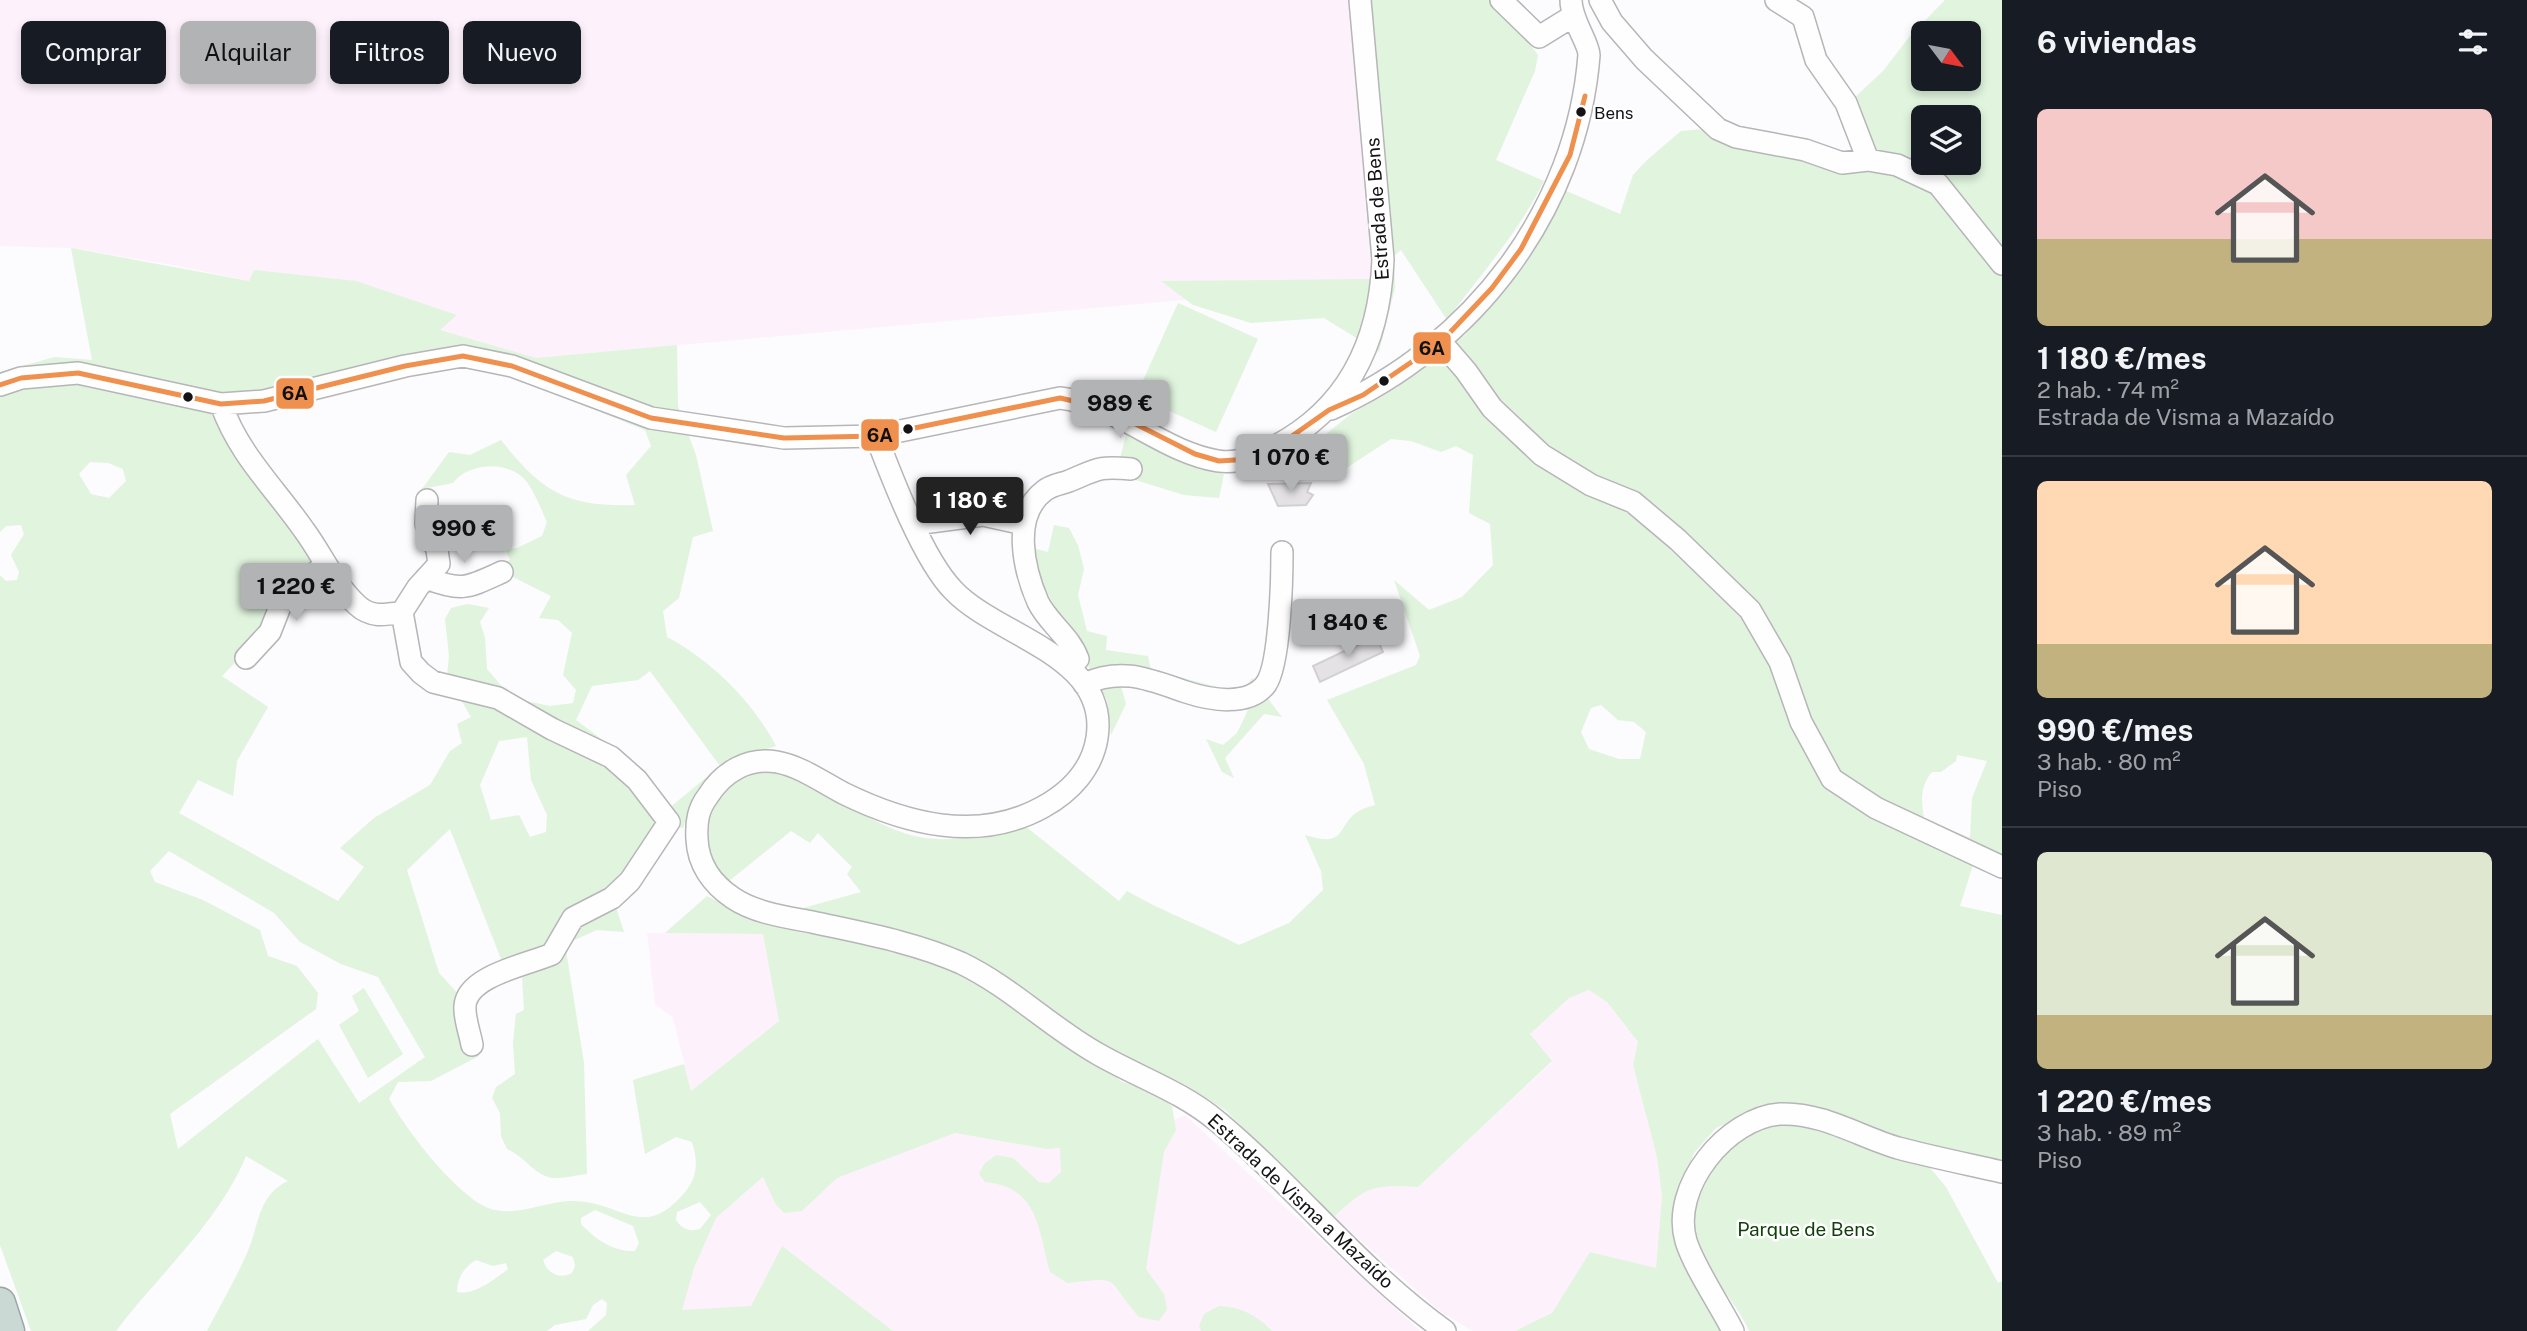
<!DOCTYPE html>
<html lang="es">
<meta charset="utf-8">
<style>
:root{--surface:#171b24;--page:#242831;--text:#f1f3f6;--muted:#9ea1a6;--line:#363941;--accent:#b2b3b5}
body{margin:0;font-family:"Public Sans",sans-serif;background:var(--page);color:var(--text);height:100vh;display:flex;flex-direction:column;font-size:26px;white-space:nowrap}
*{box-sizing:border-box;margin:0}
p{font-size:23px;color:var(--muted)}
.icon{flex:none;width:38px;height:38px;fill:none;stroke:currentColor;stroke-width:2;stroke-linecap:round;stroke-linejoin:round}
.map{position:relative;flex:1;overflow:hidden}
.panel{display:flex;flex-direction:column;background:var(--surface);width:525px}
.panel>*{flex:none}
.hud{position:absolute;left:21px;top:21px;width:665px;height:63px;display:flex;gap:14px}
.needle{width:46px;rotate:122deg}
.fabs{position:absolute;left:1911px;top:21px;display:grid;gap:14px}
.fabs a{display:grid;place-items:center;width:70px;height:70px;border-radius:10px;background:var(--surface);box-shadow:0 4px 10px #0003;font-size:35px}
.price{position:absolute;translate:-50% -60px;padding:0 16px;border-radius:7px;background:var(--accent);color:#111;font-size:23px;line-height:46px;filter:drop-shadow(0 2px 4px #0008)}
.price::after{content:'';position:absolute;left:50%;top:42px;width:21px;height:16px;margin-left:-10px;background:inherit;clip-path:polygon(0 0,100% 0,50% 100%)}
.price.active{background:#222;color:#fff}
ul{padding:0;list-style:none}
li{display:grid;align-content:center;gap:14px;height:371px;padding:0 35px}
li+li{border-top:2px solid var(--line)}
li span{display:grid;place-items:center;height:217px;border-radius:10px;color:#555}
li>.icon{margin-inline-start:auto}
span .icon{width:126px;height:126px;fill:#fffc;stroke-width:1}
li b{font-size:30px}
h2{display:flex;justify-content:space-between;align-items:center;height:84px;padding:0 35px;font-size:30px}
.chip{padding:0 24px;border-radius:10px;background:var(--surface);box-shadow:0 4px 10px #0003;font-size:24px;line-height:63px}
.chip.active{background:var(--accent);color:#111}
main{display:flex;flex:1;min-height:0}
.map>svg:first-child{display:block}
.industrial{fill:#fdf2fb}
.green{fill:#e0f4de;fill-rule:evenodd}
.building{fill:#e4e2e4;stroke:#d2d0d1;stroke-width:2}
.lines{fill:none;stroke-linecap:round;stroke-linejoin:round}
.minor-casing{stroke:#b6b5b7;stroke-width:24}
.highway-casing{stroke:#9aa8a5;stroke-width:33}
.minor{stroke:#fffeff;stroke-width:21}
.highway{stroke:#cbd9d5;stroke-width:30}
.bus-1-casing{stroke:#fff;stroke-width:10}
.bus-1{stroke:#f0904e;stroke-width:5}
.bus-dot{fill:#141215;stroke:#fff;stroke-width:2.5}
.labels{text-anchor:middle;stroke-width:5;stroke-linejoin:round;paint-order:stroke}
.bus-label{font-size:17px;fill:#141215;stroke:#fff;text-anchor:start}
.street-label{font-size:19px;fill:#141215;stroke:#fff}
.park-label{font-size:19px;fill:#11400b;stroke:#fff}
.line-badge{stroke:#fff;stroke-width:2.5}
.pale-badge-label{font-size:19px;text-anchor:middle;font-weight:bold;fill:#111}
</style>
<main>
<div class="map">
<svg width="2002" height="1331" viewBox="0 0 2002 1331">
<rect width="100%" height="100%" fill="#fcfbfd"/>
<path class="industrial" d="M 0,0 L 1350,0 L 1372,283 L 536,358 L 250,281 L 172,265 L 71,248 L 0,246 Z
M 647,933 L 763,934 L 779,1021 L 691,1091 L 673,1018 L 655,1004 Z
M 1589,990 L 1607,1002 L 1638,1043 L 1633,1065 L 1657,1157 L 1662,1196 L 1656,1268 L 1590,1252 L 1552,1313 L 1515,1331 L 1473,1331 L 1442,1313 L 1334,1217 L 1364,1191 L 1383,1186 L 1418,1187 L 1552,1062 L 1530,1034 L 1569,998 Z
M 1185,1115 L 1420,1331 L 893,1331 L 782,1246 L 751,1306 L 681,1311 L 694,1268 L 716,1218 L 764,1177 L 776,1205 L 784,1213 L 802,1211 L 837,1178 L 955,1133 L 1047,1149 L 1130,1141 Z"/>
<path class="green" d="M 1350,0 L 1495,0 L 1538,55 L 1535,71 L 1496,160 L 1544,181 C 1518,233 1481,274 1447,320 L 1401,250 L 1394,256 L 1395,288 L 1379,352 L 1324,318 L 1251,323 L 1193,305 L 1161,281 L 1372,279 Z
M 1945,0 L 2002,0 L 2002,879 L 1973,865 L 1960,906 L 2002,915 L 2002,1164 L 1935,1151 L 1817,1106 L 1766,1105 L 1716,1128 L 1694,1153 L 1676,1203 L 1679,1257 L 1728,1331 L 1515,1331 L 1552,1313 L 1590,1252 L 1656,1268 L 1662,1196 L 1657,1157 L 1633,1065 L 1638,1042 L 1607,1002 L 1589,990 L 1569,998 L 1530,1034 L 1552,1061 L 1418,1187 C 1371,1185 1368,1186 1334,1217 L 1225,1110 L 1186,1085 L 1109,1048 L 955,947 L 803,908 L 861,892 L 847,874 L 852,867 L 818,833 L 810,843 L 791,831 L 729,881 C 717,867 707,854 706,835 C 703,805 739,765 770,771 C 827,782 877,837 936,839 C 947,840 958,838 968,837 C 989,836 1006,836 1025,826 L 1119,901 L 1127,891 C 1163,912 1202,926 1239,945 L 1289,923 L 1323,890 L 1321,871 L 1305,835 C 1349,849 1336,824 1359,811 C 1363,808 1370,807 1375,805 L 1364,764 L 1327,700 L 1416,665 L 1420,656 L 1394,580 L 1429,610 L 1462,597 L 1493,565 L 1490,524 L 1469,513 L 1473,455 L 1456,446 L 1441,452 L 1411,441 L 1391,439 L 1331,478 L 1282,469 L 1351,414 L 1398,387 L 1403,377 L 1433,359 L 1465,335 L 1526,263 L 1564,190 L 1620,214 L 1633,175 L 1647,160 L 1681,131 L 1705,129 L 1856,172 L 1881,172 L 1853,99 L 1883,71 L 1910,36 ZM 1923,33 L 1969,33 L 1969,79 L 1923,79 ZM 1923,117 L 1969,117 L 1969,163 L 1923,163 ZM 1601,705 L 1618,720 L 1634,722 L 1646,732 L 1640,759 L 1619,759 L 1589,749 L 1581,732 L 1591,708 ZM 1957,755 L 1987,761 L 1972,798 L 1970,838 L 1924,818 C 1921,801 1920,786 1932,772 L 1941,772 L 1956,761 Z
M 71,248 L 249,281 L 254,270 L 356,281 L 457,315 L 440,330 L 536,358 L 677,345 L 678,406 L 696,455 L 713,531 L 693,537 L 679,598 L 663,611 L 667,637 C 711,660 753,702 776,746 C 720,763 703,771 683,828 L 671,827 L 615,904 L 624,932 L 597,930 L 565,944 L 584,1063 L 587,1174 C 576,1175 558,1180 548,1177 C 531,1171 523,1155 507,1149 L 501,1136 L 500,1113 L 492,1098 L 496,1087 L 515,1074 L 513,1043 L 516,1014 L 524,1010 L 521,961 L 503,964 L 450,829 L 407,870 L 439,973 L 462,998 L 468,1047 L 479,1056 L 431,1081 L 398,1082 L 389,1099 C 408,1132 448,1184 480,1204 C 508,1221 539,1203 569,1201 C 621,1199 642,1244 685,1192 C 698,1176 698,1161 692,1142 L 676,1137 L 645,1154 L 633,1080 L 684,1064 L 691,1091 L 779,1021 L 763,934 L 665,933 L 707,896 L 735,910 L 939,963 L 981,982 L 1101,1064 L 1122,1082 L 1144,1087 L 1172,1106 L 1176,1130 L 1164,1152 L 1146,1269 L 1164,1294 L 1167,1309 L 1159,1321 L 1139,1317 C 1103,1276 1124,1277 1067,1283 L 1050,1272 C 1038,1230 1039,1187 985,1182 L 979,1174 L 984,1164 L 996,1155 L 1013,1158 L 1039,1182 L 1049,1183 L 1061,1172 L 1060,1148 L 1047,1149 L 955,1133 L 837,1178 L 802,1211 L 784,1213 L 776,1205 L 763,1177 L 716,1218 L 694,1268 L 682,1310 L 751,1306 L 782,1246 L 893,1331 L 588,1331 L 606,1315 L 607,1303 L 602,1299 L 593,1305 L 586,1319 L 555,1325 L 547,1331 L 207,1331 C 221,1303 240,1273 251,1243 C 259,1220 261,1193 288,1181 L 246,1156 C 219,1222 159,1274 116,1331 L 31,1331 L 0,1245 L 0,575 L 6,581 L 17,580 L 19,572 L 11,555 L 24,534 L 21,525 L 6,526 L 0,532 L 0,372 L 55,357 L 92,360 ZM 457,365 L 508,375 L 645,430 L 651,446 L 626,475 L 635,505 C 567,507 543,493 501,440 L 470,455 L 449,452 L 422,489 L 453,483 C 469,462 510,460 527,482 C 535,493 541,509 547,522 L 542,536 L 517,548 L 505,549 L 510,560 L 505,562 L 513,577 L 551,596 L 539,618 L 558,620 L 572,633 L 563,675 L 576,690 L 573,703 L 550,706 L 512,698 L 487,669 L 485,638 L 480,622 L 489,608 L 468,604 L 451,608 L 445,619 L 449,656 L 447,676 L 471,717 L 457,724 L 462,743 L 450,751 L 430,785 L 374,818 L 340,848 L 364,867 L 338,901 L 179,813 L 198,780 L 233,796 L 237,761 L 268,707 L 222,676 L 254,643 L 316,566 L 216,418 L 305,404 L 414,371 ZM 90,462 L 108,463 L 123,469 L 126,481 L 109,498 L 91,494 L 79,474 ZM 650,671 L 720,766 L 668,809 L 631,761 L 576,720 L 592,686 L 638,680 ZM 527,737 L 531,780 L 547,815 L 546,832 L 530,837 L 519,815 L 491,820 L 480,785 L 499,741 ZM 169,851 L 274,913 L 300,942 L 341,964 L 378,977 L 425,1057 L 359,1103 L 318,1039 L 178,1149 L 170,1114 L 316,1009 L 318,993 L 297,966 L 268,956 L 260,930 L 203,900 L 155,882 L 150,871 ZM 700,1202 L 711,1215 L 700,1229 C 689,1232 682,1229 676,1220 L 677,1212 ZM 595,1210 L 633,1226 L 639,1243 L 635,1251 C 613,1252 595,1239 581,1224 L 581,1218 ZM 556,1251 L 573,1257 L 575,1266 L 572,1273 C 559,1280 547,1273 543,1260 ZM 476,1260 L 493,1266 L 506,1263 L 508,1269 C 495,1279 474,1296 457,1292 C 457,1278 464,1267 476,1260 Z
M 1178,303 L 1258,339 L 1216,432 L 1136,396 Z
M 1127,431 L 1190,463 L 1224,474 L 1219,498 L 1184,495 L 1116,474 Z
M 1054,525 L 1069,528 L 1078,545 L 1084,569 L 1078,595 L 1087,631 L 1107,636 L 1106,650 L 1148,656 L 1151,670 L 1241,693 L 1252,678 L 1282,717 L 1264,714 L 1225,758 L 1234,778 L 1222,772 L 1206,739 L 1223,745 L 1237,733 L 1248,710 L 1150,683 L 1121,686 L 1126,704 L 1111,735 L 1107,700 L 1044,587 L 1033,548 L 1048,552 Z
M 364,988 L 403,1054 L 368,1078 L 339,1025 L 359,1011 L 352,996 Z
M 1786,1124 L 1807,1125 L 1927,1164 L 1946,1187 L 1998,1283 L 2002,1281 L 2002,1331 L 1749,1331 C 1736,1301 1710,1278 1698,1248 C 1684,1210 1706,1159 1740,1139 C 1754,1131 1770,1127 1786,1124 Z
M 1219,1306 C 1242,1307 1256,1315 1272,1331 L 1201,1331 L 1199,1326 L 1204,1314 Z"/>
<path class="building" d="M 1311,483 L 1307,492 L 1313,495 L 1306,505 L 1278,506 L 1268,484 Z
M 1376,636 L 1383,652 L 1320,682 L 1313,666 Z"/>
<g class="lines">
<g class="minor-casing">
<path id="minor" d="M 1501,0 L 1539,37 L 1573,16
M 1600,0 L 1612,22 L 1644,59 L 1718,129 L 1736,137 L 1805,150 L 1842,163 L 1868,160 L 1897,165 L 1938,184 L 2002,264
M 1776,0 L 1803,17 L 1816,60 L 1846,103 L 1868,160
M 1441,342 L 1466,371 L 1492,408 L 1542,455 L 1591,485 L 1633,502 L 1678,540 L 1750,610 L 1780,662 L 1801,722 L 1832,779 L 1876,808 L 2002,867
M 0,385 L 21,378 L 78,373 L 221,404 L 264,401 L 405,366 L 463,356 L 512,366 L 651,418 L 784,438 L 876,436 L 1060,398 C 1119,405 1162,452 1218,461 C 1238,464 1256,456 1274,447 C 1349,408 1380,341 1383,259 L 1360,0
M 221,404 C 239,455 274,487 304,530 C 322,554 334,584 357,605 C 371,618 385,615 402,612 L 411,662 L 421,673 L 433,682 L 498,698 L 552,729 L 611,757 L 637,780 L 669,822 L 630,881 L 612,898 L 573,918 L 552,954 C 530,964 467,975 465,1006 C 464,1018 470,1033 472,1045
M 1331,409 C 1473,346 1577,210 1589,55 C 1589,43 1571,20 1571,0
M 876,436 C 892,478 923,559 953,590 C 997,637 1110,655 1097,738 C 1092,769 1070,792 1043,807 C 978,843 906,824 843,793 C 822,782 800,766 777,762 C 748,757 723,772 708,796 C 698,809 696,822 697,839 C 698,864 712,884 733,898 C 755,913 786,917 812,922 C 862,933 914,942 961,963 C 1011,987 1050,1027 1098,1054 C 1138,1077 1181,1091 1217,1121 C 1296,1187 1361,1271 1445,1331
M 915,524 L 983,515 L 1024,524
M 426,578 C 462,592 467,588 502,572
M 402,612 L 418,587 L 439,564 L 437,550 L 426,524 L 427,500
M 246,658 L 270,632 L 285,594 L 326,565
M 1071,667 L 1078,659 C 1070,636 1048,623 1038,602 C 1024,570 1011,516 1044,491 C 1051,485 1061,484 1069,481 C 1098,469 1098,466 1131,469
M 1084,684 C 1122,667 1148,679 1186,692 C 1210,700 1249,707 1266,684 C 1280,664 1282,579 1282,552
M 1733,1331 C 1720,1305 1694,1267 1686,1241 C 1670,1187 1727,1118 1780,1114 C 1822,1112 1860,1137 1898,1148 C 1932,1157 1967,1164 2002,1172"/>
</g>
<g class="highway-casing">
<path id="highway" d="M 0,1303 L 9,1331"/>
</g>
<use href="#minor" class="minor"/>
<use href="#highway" class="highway"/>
<g class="bus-1-casing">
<path id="bus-1" d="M 0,385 L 21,378 L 78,373 L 221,404 L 264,401 L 405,366 L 463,356 L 512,366 L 651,418 L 784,438 L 876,436 L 1060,398 L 1104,408 L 1195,454 L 1219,461 L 1250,459 L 1282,443 L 1329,410 L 1363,395 L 1441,342 L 1492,288 L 1521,249 L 1570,155 L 1585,96"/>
</g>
<use href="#bus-1" class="bus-1"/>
</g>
<g class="bus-dot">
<circle cx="1581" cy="112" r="6"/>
<circle cx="1384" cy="381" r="6"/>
<circle cx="188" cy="397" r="6"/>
<circle cx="908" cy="429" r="6"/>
</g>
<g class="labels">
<g class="bus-label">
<text x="1594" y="119">Bens</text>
</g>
<g class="street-label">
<text transform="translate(1377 209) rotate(-94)" y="7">Estrada de Bens</text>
<text transform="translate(1301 1201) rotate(43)" y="7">Estrada de Visma a Mazaído</text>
</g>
<g class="park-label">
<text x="1806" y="1236">Parque de Bens</text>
</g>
</g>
<g class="line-badge">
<rect x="1412" y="331" width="40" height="34" rx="7" fill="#f0904e"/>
<rect x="275" y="377" width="40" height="33" rx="7" fill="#f0904e"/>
<rect x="860" y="418" width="40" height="34" rx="7" fill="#f0904e"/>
</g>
<g class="pale-badge-label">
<text x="1432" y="355">6A</text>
<text x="295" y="400">6A</text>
<text x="880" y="442">6A</text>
</g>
</svg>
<div class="fabs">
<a><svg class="needle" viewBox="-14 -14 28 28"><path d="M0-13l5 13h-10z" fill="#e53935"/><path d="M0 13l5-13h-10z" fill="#9ea1a6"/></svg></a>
<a><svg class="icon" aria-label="layers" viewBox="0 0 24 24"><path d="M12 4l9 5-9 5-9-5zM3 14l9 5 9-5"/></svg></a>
</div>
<b class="price" style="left:1120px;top:440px">989 €</b>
<b class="price" style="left:1291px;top:494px">1 070 €</b>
<b class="price active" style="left:970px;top:537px">1 180 €</b>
<b class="price" style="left:464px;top:565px">990 €</b>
<b class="price" style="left:296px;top:623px">1 220 €</b>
<b class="price" style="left:1348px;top:659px">1 840 €</b>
<div class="hud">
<a class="chip">Comprar</a>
<a class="chip active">Alquilar</a>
<a class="chip">Filtros</a>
<a class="chip">Nuevo</a>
</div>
</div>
<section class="panel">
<h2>6 viviendas<svg class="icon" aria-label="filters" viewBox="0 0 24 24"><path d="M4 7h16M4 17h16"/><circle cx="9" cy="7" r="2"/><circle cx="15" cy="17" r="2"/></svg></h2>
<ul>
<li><span style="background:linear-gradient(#f6c9c9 60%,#c2b280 0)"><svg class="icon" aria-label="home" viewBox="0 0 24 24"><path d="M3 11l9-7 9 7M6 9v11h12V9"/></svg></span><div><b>1 180 €/mes</b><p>2 hab. · 74 m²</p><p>Estrada de Visma a Mazaído</p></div></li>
<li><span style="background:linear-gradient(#ffd9b3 75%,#c2b280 0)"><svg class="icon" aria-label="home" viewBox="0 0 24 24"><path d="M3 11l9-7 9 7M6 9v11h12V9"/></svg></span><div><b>990 €/mes</b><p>3 hab. · 80 m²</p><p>Piso</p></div></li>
<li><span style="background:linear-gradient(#dfe7d0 75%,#c2b280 0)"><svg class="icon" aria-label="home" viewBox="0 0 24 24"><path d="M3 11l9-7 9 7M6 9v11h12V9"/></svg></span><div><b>1 220 €/mes</b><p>3 hab. · 89 m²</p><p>Piso</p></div></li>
</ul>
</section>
</main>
